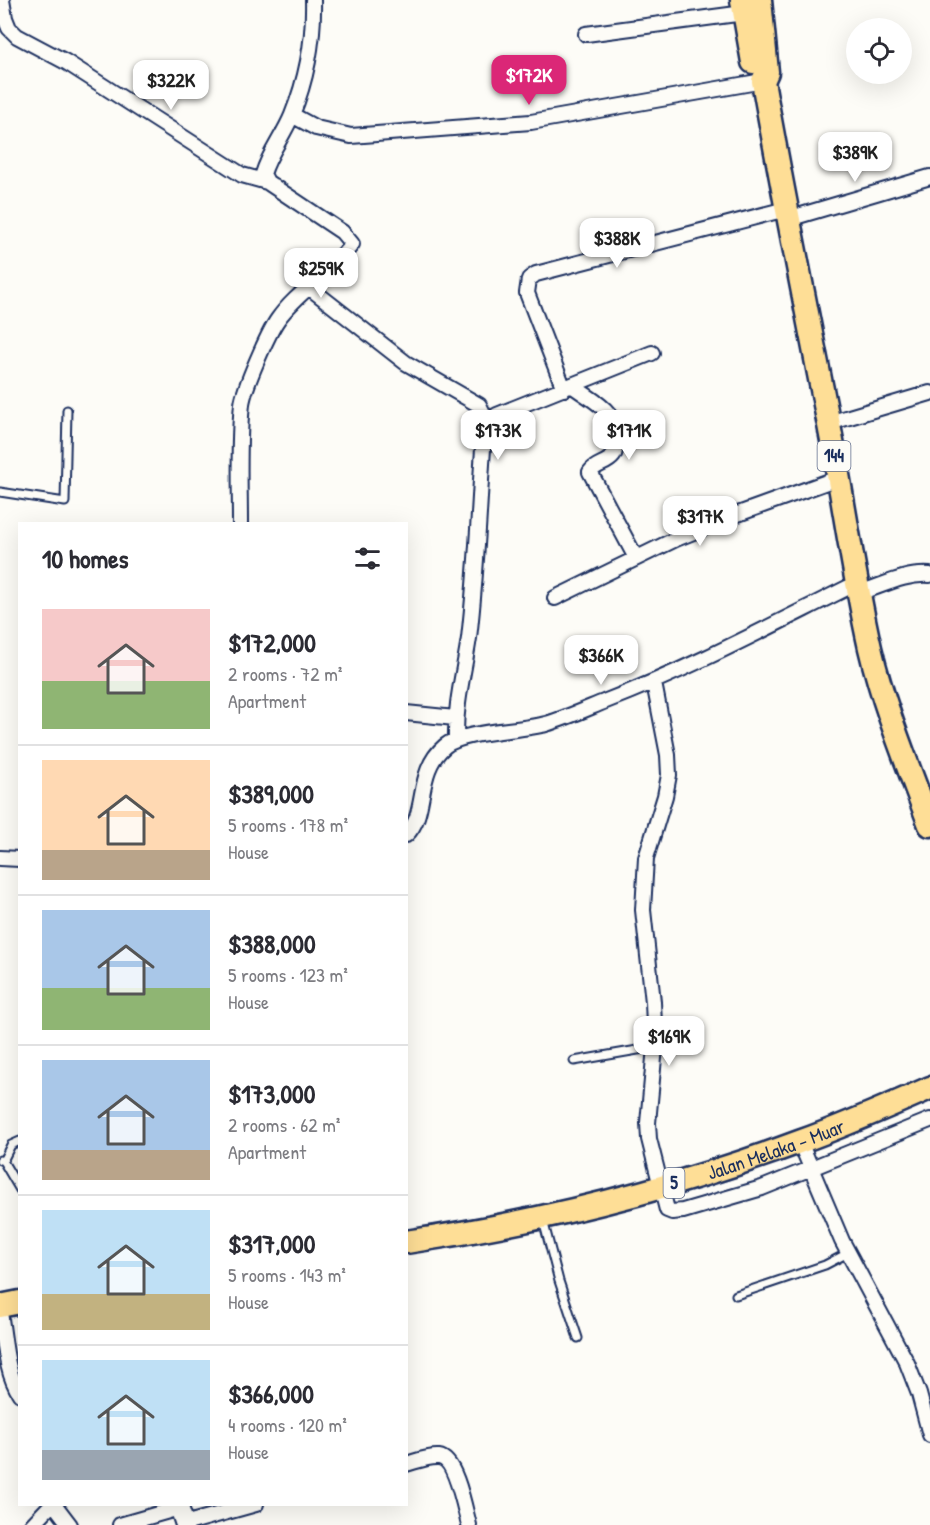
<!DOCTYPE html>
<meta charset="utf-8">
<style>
:root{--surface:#fff;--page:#f7f7f7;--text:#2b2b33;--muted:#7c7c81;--line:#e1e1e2;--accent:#db2777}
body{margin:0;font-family:"Patrick Hand",sans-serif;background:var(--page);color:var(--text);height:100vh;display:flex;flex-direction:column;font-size:22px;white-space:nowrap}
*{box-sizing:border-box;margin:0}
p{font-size:20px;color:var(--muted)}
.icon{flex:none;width:33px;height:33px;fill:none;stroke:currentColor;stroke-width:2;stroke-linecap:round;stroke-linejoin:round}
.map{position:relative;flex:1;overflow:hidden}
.drawer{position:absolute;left:18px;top:522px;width:390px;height:984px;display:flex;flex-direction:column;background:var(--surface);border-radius:0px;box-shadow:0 6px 24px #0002}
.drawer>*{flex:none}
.fabs{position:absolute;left:846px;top:18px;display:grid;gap:12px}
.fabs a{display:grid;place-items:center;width:66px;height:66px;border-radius:50%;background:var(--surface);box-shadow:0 6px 24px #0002;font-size:30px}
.price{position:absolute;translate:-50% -51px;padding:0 14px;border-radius:12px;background:#fff;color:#222;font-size:20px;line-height:39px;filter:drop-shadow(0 2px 3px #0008)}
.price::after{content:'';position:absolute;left:50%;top:36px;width:18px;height:14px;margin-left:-9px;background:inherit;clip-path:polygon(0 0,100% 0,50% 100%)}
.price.on{background:var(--accent);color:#fff}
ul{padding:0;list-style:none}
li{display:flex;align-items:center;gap:18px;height:150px;padding:0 24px}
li+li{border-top:2px solid var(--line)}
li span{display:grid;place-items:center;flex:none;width:168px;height:120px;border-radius:0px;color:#555}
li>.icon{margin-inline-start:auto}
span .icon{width:72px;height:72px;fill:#fffc;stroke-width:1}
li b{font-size:26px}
h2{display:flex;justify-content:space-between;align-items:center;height:72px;padding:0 24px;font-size:26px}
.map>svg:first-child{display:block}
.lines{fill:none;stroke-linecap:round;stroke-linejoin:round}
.service-casing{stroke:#1b2f5e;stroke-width:11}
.minor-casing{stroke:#1b2f5e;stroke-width:18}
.tertiary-casing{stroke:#1b2f5e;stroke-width:22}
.primary-casing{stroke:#1b2f5e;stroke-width:27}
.service{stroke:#fdfcf7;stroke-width:7}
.minor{stroke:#fdfcf7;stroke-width:14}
.tertiary{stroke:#fdfcf7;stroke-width:18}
.primary{stroke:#fede96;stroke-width:22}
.labels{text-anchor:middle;stroke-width:6;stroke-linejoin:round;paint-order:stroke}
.shield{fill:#fdfcf7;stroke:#5f6c8c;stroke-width:1.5}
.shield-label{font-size:18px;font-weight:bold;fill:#1b2f5e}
.street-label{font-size:20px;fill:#1b2f5e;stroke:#fdfcf7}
</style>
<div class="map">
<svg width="930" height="1525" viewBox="0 0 930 1525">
<rect width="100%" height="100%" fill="#fdfcf7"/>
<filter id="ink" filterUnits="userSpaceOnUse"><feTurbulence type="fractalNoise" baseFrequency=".0167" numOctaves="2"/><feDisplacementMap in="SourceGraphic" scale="12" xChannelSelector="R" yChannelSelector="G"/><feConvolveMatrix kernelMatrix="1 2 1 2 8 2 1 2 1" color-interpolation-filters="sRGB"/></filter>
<g filter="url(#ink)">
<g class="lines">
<g class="service-casing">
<path id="service" d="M 0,492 L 65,502 L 67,410
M 574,1061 L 655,1047
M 0,1160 L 3,1161 L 11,1145 L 20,1141
M 3,1161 L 20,1190
M 543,1220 L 559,1281 L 578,1338
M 736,1295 L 825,1265 L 848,1253"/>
</g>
<g class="minor-casing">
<path id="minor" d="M 2,0 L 5,18 L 9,28 L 17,36 L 66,62 L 242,175 L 267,182
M 586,34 L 744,13
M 292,115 L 316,128 L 351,136 L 531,122 L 763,81
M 788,219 L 930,177
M 310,288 L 406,363 L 479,405 L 488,423 L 484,435 C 479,502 477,571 469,638 C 464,672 455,704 456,739
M 573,386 C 597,404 617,409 616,442 C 615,447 616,452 613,456 C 607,464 595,464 590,472 L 636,558
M 564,389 L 527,293 L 529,279 L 536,274 L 786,209
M 488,423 L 497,415 L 652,353
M 829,423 L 930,393
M 240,524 C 240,484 238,443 242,404 C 244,388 268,333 278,319 C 298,291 331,273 352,244 L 342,232 L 267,182 L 263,174 C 269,153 284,135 292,115 C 307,78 314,39 313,0
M 859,593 C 882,586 905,573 930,575
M 555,598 L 676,539 L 738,514 L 838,478
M 654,683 L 668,755 L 669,775 L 665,796 L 646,858 L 643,910 L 653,1002 L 655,1047 L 648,1123 L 649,1139 L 667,1210 L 672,1212 L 683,1211 L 762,1188 L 930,1120
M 406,713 L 455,718
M 406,835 C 429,813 414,772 445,746 C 463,731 520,731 546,724 C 566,718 586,709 606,701 C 692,668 774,624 857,583
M 0,858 L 20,859
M 800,1142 L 842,1241 L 907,1363 L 919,1394 L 930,1435
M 0,1313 C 5,1339 5,1372 20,1394
M 406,1464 C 417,1461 429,1456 439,1457 C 456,1459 465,1510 469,1525
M 54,1504 L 70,1525
M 184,1524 L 256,1504
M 32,1525 L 52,1504
M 120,1525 L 179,1508"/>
</g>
<g class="tertiary-casing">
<path id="tertiary" d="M 178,1504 L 185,1525"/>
</g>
<g class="primary-casing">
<g id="primary">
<path d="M 742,0 L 753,62"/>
<path d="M 760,0 L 767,72 L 763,81 C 783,194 806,307 828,420 C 843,496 853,573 870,648 C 884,708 909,768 930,825"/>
<path id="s1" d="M 406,1242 C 540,1222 673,1189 799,1142 C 844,1126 887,1107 930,1088"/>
<path d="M 0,1306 L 20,1302"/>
</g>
</g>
<use href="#service" class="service"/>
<use href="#minor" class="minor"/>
<use href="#tertiary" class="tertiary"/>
<use href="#primary" class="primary"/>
</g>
</g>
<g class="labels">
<g class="shield">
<rect x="817.5" y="441" width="33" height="30" rx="4.5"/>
<rect x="663.5" y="1168" width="21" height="30" rx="4.5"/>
</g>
<g class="shield-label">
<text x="834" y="462">144</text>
<text x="674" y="1189">5</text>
</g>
<g class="street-label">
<text dy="7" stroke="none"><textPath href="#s1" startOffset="382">Jalan Melaka - Muar</textPath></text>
</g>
</g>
</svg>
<div class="fabs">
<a><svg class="icon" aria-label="locate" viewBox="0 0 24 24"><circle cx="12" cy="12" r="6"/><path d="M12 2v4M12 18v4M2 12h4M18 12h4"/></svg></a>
</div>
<b class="price on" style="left:529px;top:106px">$172K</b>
<b class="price" style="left:171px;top:111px">$322K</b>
<b class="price" style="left:855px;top:183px">$389K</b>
<b class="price" style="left:617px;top:269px">$388K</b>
<b class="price" style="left:321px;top:299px">$259K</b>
<b class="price" style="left:498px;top:461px">$173K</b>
<b class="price" style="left:629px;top:461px">$171K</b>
<b class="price" style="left:700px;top:547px">$317K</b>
<b class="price" style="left:601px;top:686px">$366K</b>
<b class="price" style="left:669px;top:1067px">$169K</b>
<section class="drawer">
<h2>10 homes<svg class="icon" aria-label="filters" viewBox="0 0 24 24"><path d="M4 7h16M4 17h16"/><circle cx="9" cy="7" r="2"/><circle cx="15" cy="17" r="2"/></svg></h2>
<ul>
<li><span style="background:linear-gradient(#f6c9c9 60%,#8fb573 0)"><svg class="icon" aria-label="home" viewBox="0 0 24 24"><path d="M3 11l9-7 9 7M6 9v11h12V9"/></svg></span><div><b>$172,000</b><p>2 rooms · 72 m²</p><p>Apartment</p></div></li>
<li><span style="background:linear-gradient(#ffd9b3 75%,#b9a48a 0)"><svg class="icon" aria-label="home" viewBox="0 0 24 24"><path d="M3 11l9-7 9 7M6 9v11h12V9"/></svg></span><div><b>$389,000</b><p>5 rooms · 178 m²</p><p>House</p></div></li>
<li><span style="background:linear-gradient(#a9c7e8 65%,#8fb573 0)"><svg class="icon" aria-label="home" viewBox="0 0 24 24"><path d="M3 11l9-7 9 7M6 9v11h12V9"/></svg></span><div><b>$388,000</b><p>5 rooms · 123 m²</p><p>House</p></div></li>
<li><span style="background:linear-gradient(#a9c7e8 75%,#b9a48a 0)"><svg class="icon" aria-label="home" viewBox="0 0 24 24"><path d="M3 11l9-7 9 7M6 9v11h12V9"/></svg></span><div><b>$173,000</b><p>2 rooms · 62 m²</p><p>Apartment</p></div></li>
<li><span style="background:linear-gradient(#bfe0f5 70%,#c2b280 0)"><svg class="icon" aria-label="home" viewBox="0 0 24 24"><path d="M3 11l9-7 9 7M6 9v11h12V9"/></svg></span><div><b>$317,000</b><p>5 rooms · 143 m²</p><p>House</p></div></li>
<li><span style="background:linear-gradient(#bfe0f5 75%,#9aa5b1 0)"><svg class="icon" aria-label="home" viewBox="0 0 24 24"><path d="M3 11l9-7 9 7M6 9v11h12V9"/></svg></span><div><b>$366,000</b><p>4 rooms · 120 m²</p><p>House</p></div></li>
</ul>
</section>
</div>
